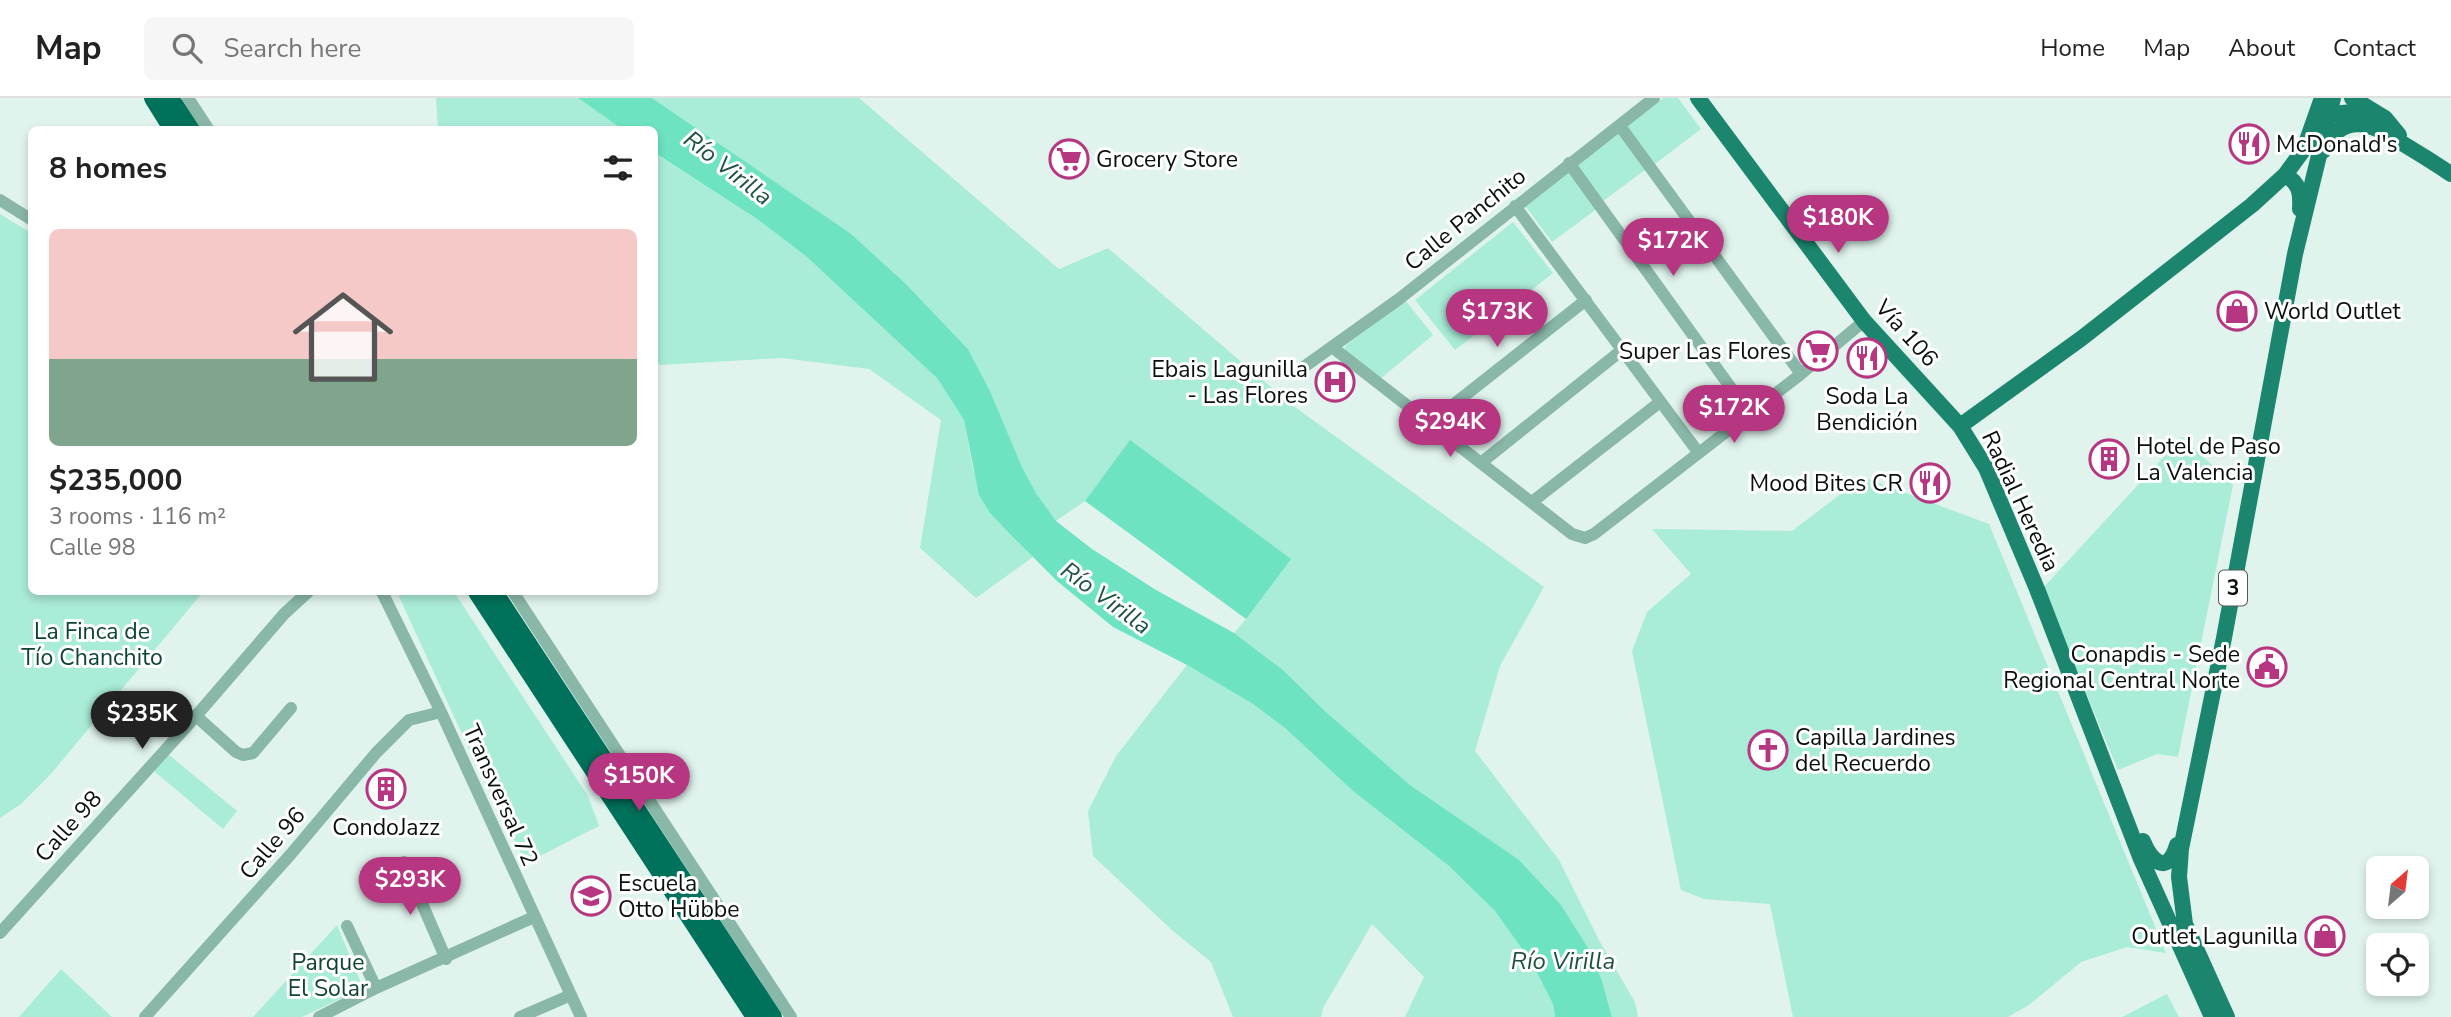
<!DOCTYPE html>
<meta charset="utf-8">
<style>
:root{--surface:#fff;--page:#f6f6f6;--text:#222;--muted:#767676;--line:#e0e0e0;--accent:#b63682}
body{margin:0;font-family:"Nunito Sans",sans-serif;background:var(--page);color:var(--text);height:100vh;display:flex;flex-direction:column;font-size:26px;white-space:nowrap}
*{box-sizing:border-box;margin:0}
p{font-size:23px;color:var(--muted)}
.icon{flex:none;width:38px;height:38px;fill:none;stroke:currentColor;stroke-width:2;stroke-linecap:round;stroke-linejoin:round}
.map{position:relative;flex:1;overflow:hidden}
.drawer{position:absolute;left:28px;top:28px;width:630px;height:469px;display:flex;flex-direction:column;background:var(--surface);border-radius:10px;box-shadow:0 4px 10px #0003}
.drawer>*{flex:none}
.needle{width:46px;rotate:28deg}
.tools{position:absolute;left:2366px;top:758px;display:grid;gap:14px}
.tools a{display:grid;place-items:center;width:63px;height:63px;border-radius:10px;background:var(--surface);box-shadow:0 4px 10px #0003;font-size:35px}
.price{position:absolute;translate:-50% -60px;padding:0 16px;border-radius:24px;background:var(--accent);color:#fff;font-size:23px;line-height:46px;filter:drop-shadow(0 2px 4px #0008)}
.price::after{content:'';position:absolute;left:50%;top:42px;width:21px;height:16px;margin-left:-10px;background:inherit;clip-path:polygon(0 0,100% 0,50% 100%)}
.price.on{background:#222;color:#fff}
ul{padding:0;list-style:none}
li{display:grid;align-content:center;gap:14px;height:371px;padding:0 21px}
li+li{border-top:2px solid var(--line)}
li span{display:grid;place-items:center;height:217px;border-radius:10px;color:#555}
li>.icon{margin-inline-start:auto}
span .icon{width:126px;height:126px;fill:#fffc;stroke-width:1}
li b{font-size:30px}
h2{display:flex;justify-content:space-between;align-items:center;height:84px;padding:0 21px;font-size:30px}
header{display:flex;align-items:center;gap:42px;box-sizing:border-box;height:98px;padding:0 35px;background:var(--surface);border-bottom:2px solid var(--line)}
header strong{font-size:33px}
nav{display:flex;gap:38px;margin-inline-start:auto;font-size:24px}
.search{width:490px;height:63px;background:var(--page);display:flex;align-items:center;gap:18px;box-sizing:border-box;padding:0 24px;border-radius:10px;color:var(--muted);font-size:26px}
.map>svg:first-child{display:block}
.green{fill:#a9ecd7}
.water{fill:#6de3c2}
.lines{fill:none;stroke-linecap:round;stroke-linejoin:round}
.minor{stroke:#89b7a8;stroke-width:12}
.major{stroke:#1b866d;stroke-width:16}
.highway{stroke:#00715a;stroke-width:18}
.labels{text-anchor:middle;stroke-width:6;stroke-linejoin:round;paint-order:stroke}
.shield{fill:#fff;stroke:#525756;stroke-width:2}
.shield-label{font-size:21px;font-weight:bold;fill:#080f0d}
.poi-label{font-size:23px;fill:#080f0d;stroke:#fff;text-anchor:start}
.street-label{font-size:23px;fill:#080f0d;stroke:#fff}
.park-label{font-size:23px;fill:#0f4336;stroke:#fff}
.water-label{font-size:24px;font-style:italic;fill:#205244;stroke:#fff}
</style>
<header>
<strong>Map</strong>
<div class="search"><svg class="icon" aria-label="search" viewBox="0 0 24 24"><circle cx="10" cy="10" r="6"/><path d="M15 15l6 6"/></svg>Search here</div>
<nav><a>Home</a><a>Map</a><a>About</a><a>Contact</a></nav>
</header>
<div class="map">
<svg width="2451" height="919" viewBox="0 0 2451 919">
<rect width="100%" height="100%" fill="#e0f4ed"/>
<path class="green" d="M 436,0 L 578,0 L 622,31 L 438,31 Z
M 652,0 L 859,0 L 1059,171 L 1108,150 L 1292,307 L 1544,489 L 1500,568 L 1475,653 L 1559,762 L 1600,844 L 1635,904 L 1638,919 L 1612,919 L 1602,883 L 1518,761 L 1410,687 L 1326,614 L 1283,572 L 1234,535 L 1246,521 L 1130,343 L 1085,403 L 1056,423 L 1036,395 L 1022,369 L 990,293 L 968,251 L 905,185 L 850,135 Z
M 1663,0 L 1678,0 L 1701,31 L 1655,66 L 1626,27 Z
M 1621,31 L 1649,69 L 1603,103 L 1575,65 Z
M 654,55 L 757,121 L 807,158 L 937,280 L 964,322 L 973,371 L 990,415 L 1033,459 L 976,500 L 920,450 L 941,322 L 869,271 L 782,260 L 660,267 L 655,261 Z
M 1569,71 L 1598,110 L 1552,144 L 1523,105 Z
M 0,116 L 31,135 L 32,494 L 203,494 L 50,677 L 21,706 L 0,720 Z
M 1513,124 L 1553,175 L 1455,252 L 1415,202 Z
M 1405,202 L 1433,237 L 1379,282 L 1344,253 L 1346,247 Z
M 2182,339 L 2233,387 L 2178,659 L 2157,656 L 2118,672 L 2043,490 Z
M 1863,379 L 1989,426 L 2166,855 L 2127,849 L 2081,864 L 2029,907 L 2008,919 L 1793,919 L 1770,806 L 1704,801 L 1681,792 L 1632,553 L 1647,514 L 1691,476 L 1652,431 L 1792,433 Z
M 397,494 L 454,494 L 588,698 L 599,728 L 526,765 L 473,660 Z
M 1187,567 L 1253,606 L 1285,630 L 1353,693 L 1449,768 L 1495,813 L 1532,865 L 1553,906 L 1555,919 L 1405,919 L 1424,879 L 1372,826 L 1323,910 L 1321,919 L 1233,919 L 1211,864 L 1173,833 L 1093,758 L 1088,713 L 1116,658 Z
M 168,656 L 237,713 L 223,731 L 154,673 Z
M 337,827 L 363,890 L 302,919 L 253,919 Z
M 61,871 L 112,919 L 19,919 Z
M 2167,896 L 2179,919 L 2122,919 Z"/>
<path class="water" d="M 578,0 L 652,0 L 850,135 L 905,185 L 968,251 L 990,293 L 1022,369 L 1036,395 L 1056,423 L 1092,451 L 1156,492 L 1234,535 L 1283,572 L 1326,614 L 1410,687 L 1518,761 L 1561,807 L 1588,850 L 1602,883 L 1612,919 L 1555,919 L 1553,906 L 1532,865 L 1495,813 L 1449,768 L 1353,693 L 1285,630 L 1253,606 L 1187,567 L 1113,529 L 1057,483 L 1009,435 L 990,415 L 979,397 L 964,322 L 937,280 L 806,158 L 757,121 L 655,55 L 654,32 L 622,31 Z
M 1130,342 L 1291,461 L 1246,521 L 1085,403 Z"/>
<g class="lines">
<path class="minor" d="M 188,0 L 209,32
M 1620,28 L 1801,276
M 1569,65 L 1749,315
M 0,102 L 32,122
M 1515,108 L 1698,354
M 1332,249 L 1572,436 L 1585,440 L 1594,436 L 1801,276 L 1864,223
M 1301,271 L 1399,201 L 1654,0
M 1430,325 L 1586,202
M 1482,364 L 1622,252
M 1532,404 L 1660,304
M 382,494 L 441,614 L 581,919
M 513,494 L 791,919
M 196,618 L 236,654 L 243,657 L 253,655 L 291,610
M 404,764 L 446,861
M 347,828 L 376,890
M 0,835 L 196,618 L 284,516 L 308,494
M 145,919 L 291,756 L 376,655 L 409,622 L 441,614
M 319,919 L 376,890 L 534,819
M 520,919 L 571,897"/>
<path class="major" d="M 1698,0 L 1864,223 L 1960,328 L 1986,370 L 2037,491 L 2141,761 L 2212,919
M 2352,0 L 2385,20 L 2399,37
M 2322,24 C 2336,11 2356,13 2373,20
M 2323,53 C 2345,10 2373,27 2405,47 C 2420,56 2436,66 2451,76
M 2285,77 C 2300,85 2301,96 2300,111
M 1960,328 L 2082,240 L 2252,107 L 2285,77 L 2304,51 L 2322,0
M 2143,743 C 2151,764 2168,778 2177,747
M 2227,919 L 2185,826 L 2179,779 L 2181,751 L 2224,540 L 2295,156 L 2333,0"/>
<path class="highway" d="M 153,0 L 173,32
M 170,0 L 191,32
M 477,494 L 755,919
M 494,494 L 773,919"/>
</g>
<defs>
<g id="restaurant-ring" transform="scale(2.0125)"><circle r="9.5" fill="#fff" stroke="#b63682" stroke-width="1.5"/><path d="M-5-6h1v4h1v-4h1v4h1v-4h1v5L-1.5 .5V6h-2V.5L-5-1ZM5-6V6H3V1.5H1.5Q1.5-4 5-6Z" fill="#b63682"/></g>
<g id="supermarket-ring" transform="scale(2.0125)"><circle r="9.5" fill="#fff" stroke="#b63682" stroke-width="1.5"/><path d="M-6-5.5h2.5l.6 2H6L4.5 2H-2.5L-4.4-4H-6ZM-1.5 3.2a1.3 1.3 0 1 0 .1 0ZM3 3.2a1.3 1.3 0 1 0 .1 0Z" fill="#b63682"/></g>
<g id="shop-ring" transform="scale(2.0125)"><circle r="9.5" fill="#fff" stroke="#b63682" stroke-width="1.5"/><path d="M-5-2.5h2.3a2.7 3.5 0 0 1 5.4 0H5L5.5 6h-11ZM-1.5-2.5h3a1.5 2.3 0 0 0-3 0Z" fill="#b63682"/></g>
<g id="hospital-ring" transform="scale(2.0125)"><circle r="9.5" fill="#fff" stroke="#b63682" stroke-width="1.5"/><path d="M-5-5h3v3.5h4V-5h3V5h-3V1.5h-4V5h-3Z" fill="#b63682"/></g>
<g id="building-ring" transform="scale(2.0125)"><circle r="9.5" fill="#fff" stroke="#b63682" stroke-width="1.5"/><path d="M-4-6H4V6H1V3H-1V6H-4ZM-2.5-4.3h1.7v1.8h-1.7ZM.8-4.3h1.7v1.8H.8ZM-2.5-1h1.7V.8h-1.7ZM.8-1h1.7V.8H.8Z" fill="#b63682"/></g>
<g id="civic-ring" transform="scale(2.0125)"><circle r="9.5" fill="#fff" stroke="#b63682" stroke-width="1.5"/><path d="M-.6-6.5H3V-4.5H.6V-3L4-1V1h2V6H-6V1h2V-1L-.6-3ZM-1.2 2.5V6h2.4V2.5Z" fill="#b63682"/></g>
<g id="church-ring" transform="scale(2.0125)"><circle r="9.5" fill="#fff" stroke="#b63682" stroke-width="1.5"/><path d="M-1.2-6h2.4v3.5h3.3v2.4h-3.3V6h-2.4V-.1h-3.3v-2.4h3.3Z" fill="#b63682"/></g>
<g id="school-ring" transform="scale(2.0125)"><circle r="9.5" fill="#fff" stroke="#b63682" stroke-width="1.5"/><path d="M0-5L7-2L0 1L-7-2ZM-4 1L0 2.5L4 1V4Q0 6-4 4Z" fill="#b63682"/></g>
</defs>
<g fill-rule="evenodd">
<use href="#restaurant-ring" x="2249" y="46"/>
<use href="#supermarket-ring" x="1069" y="61"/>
<use href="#shop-ring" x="2237" y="213"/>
<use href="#supermarket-ring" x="1818" y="253"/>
<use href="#restaurant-ring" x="1867" y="260"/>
<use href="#hospital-ring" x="1335" y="284"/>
<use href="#building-ring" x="2109" y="361"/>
<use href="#restaurant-ring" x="1930" y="385"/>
<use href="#civic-ring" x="2267" y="569"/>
<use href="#church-ring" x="1768" y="652"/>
<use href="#building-ring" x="386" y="691"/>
<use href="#school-ring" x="591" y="798"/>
<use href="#shop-ring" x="2325" y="838"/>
</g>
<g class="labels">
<rect class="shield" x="2219" y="472.5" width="28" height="35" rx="5"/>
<g class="shield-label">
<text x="2233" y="497">3</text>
</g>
<g class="poi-label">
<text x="2276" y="54">McDonald's</text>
<text x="1096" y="69">Grocery Store</text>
<text x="2264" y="221">World Outlet</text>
<text x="1791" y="261" text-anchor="end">Super Las Flores</text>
<text x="1308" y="279" text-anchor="end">Ebais Lagunilla<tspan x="1308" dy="26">- Las Flores</tspan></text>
<text x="1867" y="306" text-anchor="middle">Soda La<tspan x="1867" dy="26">Bendición</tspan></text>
<text x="2136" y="356">Hotel de Paso<tspan x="2136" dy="26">La Valencia</tspan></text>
<text x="1903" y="393" text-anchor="end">Mood Bites CR</text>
<text x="2240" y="564" text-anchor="end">Conapdis - Sede<tspan x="2240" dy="26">Regional Central Norte</tspan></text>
<text x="1795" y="647">Capilla Jardines<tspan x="1795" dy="26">del Recuerdo</tspan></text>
<text x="386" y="737" text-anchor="middle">CondoJazz</text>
<text x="618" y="793">Escuela<tspan x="618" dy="26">Otto Hübbe</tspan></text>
<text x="2298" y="846" text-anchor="end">Outlet Lagunilla</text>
</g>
<g class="street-label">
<text transform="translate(1465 121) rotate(-39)" y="8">Calle Panchito</text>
<text transform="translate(1907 235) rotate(48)" y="8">Vía 106</text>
<text transform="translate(2021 403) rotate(65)" y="8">Radial Heredia</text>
<text transform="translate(501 697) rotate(66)" y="8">Transversal 72</text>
<text transform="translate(68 728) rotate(-48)" y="8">Calle 98</text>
<text transform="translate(272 745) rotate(-49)" y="8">Calle 96</text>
</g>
<g class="park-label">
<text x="92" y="541">La Finca de<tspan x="92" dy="26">Tío Chanchito</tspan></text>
<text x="328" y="872">Parque<tspan x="328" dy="26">El Solar</tspan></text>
</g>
<g class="water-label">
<text transform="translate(728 70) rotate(38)" y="8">Río Virilla</text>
<text transform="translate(1106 500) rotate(36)" y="8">Río Virilla</text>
<text x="1563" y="871">Río Virilla</text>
</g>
</g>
</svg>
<div class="tools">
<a><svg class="needle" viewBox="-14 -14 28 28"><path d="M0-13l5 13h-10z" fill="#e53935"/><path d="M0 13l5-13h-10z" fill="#767676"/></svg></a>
<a><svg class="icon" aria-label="locate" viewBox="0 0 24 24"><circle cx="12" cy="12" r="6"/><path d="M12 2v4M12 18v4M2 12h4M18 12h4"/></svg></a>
</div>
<b class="price" style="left:1838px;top:157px">$180K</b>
<b class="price" style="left:1673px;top:180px">$172K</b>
<b class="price" style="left:1497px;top:251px">$173K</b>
<b class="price" style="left:1734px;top:347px">$172K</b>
<b class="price" style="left:1450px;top:361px">$294K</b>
<b class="price on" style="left:142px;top:653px">$235K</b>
<b class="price" style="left:639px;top:715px">$150K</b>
<b class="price" style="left:410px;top:819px">$293K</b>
<section class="drawer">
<h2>8 homes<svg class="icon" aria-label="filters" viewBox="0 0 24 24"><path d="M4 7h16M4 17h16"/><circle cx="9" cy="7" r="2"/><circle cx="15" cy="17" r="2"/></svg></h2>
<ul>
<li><span style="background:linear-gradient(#f6c9c9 60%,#7fa58c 0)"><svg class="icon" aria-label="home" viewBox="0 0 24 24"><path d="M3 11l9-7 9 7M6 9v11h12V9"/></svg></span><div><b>$235,000</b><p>3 rooms · 116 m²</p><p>Calle 98</p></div></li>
</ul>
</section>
</div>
